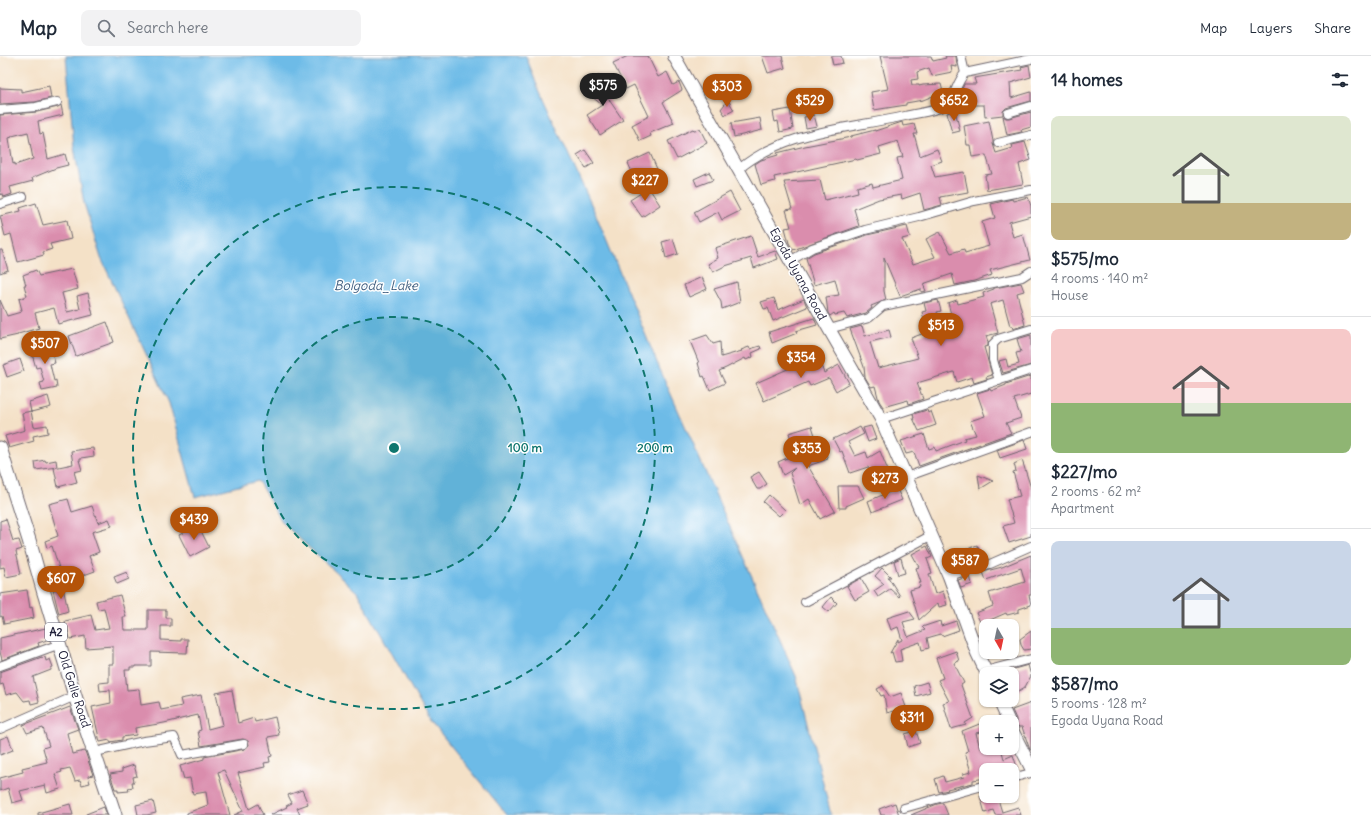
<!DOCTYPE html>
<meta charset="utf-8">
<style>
:root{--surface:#fff;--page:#f2f2f3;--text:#1f2937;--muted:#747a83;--line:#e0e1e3;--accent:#b45309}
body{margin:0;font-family:Delius,sans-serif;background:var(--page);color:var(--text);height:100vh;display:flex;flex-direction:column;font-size:15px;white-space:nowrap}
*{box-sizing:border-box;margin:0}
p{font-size:13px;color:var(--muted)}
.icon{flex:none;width:22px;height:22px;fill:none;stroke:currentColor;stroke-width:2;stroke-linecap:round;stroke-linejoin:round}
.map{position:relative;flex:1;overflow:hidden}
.details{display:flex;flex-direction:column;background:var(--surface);width:340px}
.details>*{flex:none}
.needle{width:26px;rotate:171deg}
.tools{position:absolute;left:979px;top:563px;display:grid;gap:8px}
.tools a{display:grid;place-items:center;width:40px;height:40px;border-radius:8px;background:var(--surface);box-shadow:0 1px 3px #0004;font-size:20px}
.price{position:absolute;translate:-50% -34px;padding:0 9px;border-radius:14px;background:var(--accent);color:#fff;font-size:13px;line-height:26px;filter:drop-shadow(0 1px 2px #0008)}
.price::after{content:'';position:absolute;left:50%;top:24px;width:12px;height:9px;margin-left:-6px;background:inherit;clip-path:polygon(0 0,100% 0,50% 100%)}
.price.selected{background:#222;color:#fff}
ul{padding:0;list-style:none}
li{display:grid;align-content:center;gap:8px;height:212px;padding:0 20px}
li+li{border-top:1px solid var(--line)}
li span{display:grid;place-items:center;height:124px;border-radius:8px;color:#555}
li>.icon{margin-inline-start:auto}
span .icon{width:72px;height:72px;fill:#fffc;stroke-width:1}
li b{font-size:17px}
h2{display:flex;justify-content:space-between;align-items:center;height:48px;padding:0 20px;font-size:17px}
header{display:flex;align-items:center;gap:24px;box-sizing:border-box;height:56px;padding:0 20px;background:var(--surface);border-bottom:1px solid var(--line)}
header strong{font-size:19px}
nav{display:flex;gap:22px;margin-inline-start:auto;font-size:14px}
.search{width:280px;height:36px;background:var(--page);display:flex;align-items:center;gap:10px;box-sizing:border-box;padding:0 14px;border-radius:8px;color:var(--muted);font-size:15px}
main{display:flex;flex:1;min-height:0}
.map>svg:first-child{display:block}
.water{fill:#6dbbe7;stroke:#486e91}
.building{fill:#da8dad;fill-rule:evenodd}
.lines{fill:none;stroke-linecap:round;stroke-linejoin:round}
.minor-casing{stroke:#6c656c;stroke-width:10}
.primary-casing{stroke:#6c656c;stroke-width:14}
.trunk-casing{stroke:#6c656c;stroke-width:15}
.minor{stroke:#fff;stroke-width:8}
.primary{stroke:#fff;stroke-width:12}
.trunk{stroke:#fff;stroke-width:13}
.ring{fill:none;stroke:#0f766e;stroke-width:2;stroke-dasharray:7 5}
.labels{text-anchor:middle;stroke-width:3;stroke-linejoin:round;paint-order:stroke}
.shield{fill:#fff;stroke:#646476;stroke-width:1}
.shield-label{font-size:11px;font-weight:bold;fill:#22223b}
.street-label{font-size:12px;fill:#22223b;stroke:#fff}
.water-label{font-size:13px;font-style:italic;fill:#405f80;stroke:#fff}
.centre{fill:#0f766e;stroke:#fff;stroke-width:2}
.ring-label{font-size:12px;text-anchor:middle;font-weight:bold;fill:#0f766e;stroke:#fff;stroke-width:3;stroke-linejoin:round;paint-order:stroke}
</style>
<header>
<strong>Map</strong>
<div class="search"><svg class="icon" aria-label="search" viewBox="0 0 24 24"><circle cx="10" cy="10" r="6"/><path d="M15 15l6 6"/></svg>Search here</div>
<nav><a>Map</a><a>Layers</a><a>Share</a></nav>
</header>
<main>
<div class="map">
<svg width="1031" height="759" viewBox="0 0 1031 759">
<rect width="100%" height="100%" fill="#fff"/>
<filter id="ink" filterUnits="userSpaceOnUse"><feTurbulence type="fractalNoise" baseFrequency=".025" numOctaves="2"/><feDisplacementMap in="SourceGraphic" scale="8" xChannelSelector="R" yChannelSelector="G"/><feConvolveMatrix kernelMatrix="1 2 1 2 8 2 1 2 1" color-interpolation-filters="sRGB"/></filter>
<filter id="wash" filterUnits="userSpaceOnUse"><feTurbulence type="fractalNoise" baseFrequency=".012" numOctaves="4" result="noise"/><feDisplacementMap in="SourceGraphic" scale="16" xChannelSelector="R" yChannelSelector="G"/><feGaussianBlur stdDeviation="0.9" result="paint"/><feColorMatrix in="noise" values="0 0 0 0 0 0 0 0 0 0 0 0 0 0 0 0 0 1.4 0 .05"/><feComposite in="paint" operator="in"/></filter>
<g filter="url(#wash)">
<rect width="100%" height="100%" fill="#f4e1c7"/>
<path class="water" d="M 66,0 L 526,0 L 536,27 L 596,159 L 658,309 L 796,620 L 831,759 L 507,759 L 429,663 L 357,536 L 283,467 L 258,425 L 195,441 L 169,347 L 101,202 L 84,147 L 74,91 Z"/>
<g id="blocks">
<path class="building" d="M 628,0 L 648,0 L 658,21 L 667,16 L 673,29 L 679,26 L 682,34 L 663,46 L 674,67 L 650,77 L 651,80 L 640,85 L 632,69 L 649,60 L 634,29 L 626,33 L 613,7 Z
M 762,0 L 782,0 L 785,12 L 768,17 Z
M 831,0 L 841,0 L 843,7 L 833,9 Z
M 880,0 L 931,0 L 933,5 L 946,2 L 945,0 L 956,0 L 957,11 L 951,10 L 952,16 L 932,20 L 929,12 L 917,16 L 918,23 L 911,24 L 912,29 L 919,29 L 919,30 L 923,29 L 941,28 L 943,36 L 923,44 L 906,47 L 906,49 L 874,54 L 871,36 L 888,33 Z
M 1029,9 L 1031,21 L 1010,27 L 1011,42 L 1031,36 L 1031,45 L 1006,52 L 1003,55 L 1003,59 L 985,61 L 984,49 L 961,49 L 961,36 L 964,28 L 976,28 L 974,22 L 1022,14 L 1021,11 Z
M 599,19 L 612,29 L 605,38 L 623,64 L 600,79 L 587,59 L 602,49 L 586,36 Z
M 730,20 L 735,35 L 714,42 L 709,27 Z
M 49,30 L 51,42 L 35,46 L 0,48 L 0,32 L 21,33 L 21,36 Z
M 728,44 L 734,54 L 725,59 L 721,53 Z
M 61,49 L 63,59 L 38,65 L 40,78 L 43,77 L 48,103 L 65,98 L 68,109 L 56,112 L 32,122 L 33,125 L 10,131 L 12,138 L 4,141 L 3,138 L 0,139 L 0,59 L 37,56 L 58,51 ZM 28,76 L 33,103 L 15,109 L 15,107 L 13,108 L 9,82 L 12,81 L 12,80 Z
M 790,53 L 793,73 L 780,76 L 778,65 L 775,66 L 773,56 Z
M 955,54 L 960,75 L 952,77 L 947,57 Z
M 1031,56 L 1031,71 L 1021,74 L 1022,76 L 1007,79 L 1003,60 L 1006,62 L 1009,62 Z
M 814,59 L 817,70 L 806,72 L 804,61 Z
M 760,62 L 762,74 L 734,81 L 731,67 Z
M 989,65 L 993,85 L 993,88 L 996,97 L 1013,92 L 1012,89 L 1025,86 L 1031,104 L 1019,108 L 1023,128 L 987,134 L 985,119 L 992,118 L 986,99 L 972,101 L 970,89 L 967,89 L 964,70 Z
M 902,66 L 903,70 L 914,68 L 917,78 L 914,78 L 920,100 L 937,93 L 942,105 L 931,109 L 935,121 L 964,116 L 968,136 L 940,141 L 942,149 L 924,154 L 920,137 L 902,143 L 901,139 L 879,143 L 854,153 L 859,170 L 793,194 L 789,187 L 785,172 L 791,171 L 786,154 L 792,153 L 784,126 L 820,124 L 825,144 L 858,136 L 857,131 L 872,127 L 873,131 L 902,124 L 897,102 L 903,101 L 898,85 L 879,91 L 881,98 L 857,104 L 856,103 L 774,121 L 775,125 L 761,129 L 755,108 L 761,104 L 778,99 L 777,97 L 805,90 L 851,81 L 851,80 L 875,74 L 875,75 Z
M 693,73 L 694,74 L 700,73 L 707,87 L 677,103 L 668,85 Z
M 585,94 L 594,107 L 586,112 L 577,99 Z
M 650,97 L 657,113 L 635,123 L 628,107 Z
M 709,116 L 713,124 L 697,130 L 694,123 Z
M 649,132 L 660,149 L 642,161 L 630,144 Z
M 730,136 L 740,155 L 722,164 L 718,156 L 699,166 L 694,156 Z
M 1028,141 L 1031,150 L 1031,160 L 1009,166 L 1013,181 L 1023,178 L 1030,204 L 990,214 L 992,219 L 974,225 L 955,229 L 952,218 L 923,228 L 926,235 L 921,236 L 921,233 L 900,240 L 884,202 L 884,235 L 886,244 L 871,250 L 872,252 L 866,257 L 847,262 L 844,257 L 835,259 L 834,257 L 830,260 L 828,257 L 826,241 L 839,239 L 835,223 L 814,229 L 806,202 L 814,197 L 867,179 L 907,170 L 910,181 L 902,183 L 913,208 L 935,201 L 926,183 L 940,176 L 951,197 L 964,193 L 965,197 L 989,190 L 982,166 L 995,162 L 991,148 L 1012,143 L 1013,145 Z
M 36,147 L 43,169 L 67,164 L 71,183 L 50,188 L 52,193 L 43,196 L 44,199 L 18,206 L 11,178 L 5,180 L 0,160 L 21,155 L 20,152 Z
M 751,180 L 758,201 L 775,195 L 778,203 L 754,212 L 751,202 L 725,210 L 713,216 L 708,208 L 718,202 L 715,192 Z
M 673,183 L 678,198 L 666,202 L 662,186 Z
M 0,194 L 2,194 L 8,214 L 0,217 Z
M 72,213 L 78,233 L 62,237 L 67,256 L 80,253 L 77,240 L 88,237 L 93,259 L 58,268 L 54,252 L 35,257 L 39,272 L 18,278 L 18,279 L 0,283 L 0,244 L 7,260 L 21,256 L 21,254 L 22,254 L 19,243 L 27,240 L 24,229 L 26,229 L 23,219 L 36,214 L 39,220 Z
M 702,221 L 707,233 L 689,241 L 684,229 Z
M 737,226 L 740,246 L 722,253 L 721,246 L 714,233 Z
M 1021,227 L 1024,235 L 1017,237 L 1025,269 L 1013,273 L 1012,270 L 1010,270 L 1003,244 L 990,248 L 998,277 L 986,280 L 988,286 L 988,290 L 984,291 L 992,319 L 986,321 L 987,323 L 974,327 L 972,321 L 957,326 L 954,316 L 917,327 L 923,343 L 909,348 L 908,344 L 883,351 L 879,345 L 875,330 L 871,331 L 865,321 L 864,311 L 850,273 L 862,270 L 865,280 L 889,274 L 891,281 L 870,286 L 878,312 L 918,302 L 911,282 L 927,276 L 922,256 L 926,255 L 924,247 L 938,244 L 941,255 L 937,256 L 940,269 L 953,266 L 948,247 L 957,244 L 958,248 L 984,241 L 983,237 L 994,233 L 994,232 Z
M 774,242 L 778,254 L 804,243 L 807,251 L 773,265 L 768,252 L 764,253 L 761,246 Z
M 814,262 L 817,269 L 796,275 L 797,277 L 772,287 L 769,276 Z
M 107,266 L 114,286 L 76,300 L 69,280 Z
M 707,279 L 713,288 L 720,286 L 721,301 L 742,295 L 741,294 L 749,291 L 750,293 L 760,290 L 761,293 L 752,297 L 753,301 L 746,304 L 745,302 L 726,312 L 719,315 L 725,327 L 710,334 L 704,320 L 702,321 L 698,307 L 699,307 L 690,285 Z
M 1031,279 L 1031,309 L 1003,317 L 999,305 L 1006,303 L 1008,311 L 1019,308 L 1016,297 L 1021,296 L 1017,283 Z
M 49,286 L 55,307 L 50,308 L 54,325 L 56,324 L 57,332 L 42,335 L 40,327 L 44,326 L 40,311 L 36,312 L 30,291 Z
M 818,302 L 824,317 L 839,309 L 849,327 L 836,335 L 829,322 L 810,330 L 808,326 L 764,345 L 756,327 L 799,308 L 799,309 Z
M 20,303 L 24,315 L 7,321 L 3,309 Z
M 1031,320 L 1031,338 L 1014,343 L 1021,362 L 1006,367 L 1011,377 L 919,410 L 914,396 L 906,398 L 901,385 L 924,378 L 929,393 L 935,391 L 936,395 L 965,384 L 964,382 L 976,379 L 970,365 L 985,360 L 977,337 L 990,333 L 991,335 L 1006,329 L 1006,328 Z
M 48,340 L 51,351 L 31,356 L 29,346 Z
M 927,354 L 928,357 L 931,355 L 936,369 L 919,375 L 913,362 L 914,362 L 913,358 Z
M 31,355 L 34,371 L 47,369 L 48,377 L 33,380 L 34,385 L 9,392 L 5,380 L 25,374 L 22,357 Z
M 812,370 L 818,389 L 822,388 L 828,403 L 808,410 L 835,455 L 820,463 L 809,443 L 800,449 L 790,417 L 795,412 L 783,419 L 778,406 L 796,398 L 789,377 Z
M 871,370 L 876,383 L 868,386 L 863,372 Z
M 860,371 L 864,378 L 848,386 L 855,400 L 866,396 L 868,402 L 880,395 L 889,417 L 875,425 L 868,411 L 850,417 L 842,395 L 840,396 L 833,383 L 844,378 L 845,379 Z
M 1024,384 L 1027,393 L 1000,402 L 997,394 Z
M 93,392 L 94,400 L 81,402 L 81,404 L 79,404 L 82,414 L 74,416 L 77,426 L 58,431 L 54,412 L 73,408 L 71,395 Z
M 45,404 L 46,406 L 56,404 L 57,411 L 36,414 L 35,406 Z
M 1022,404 L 1031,432 L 1031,480 L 1009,487 L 1003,470 L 1014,467 L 1007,443 L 1020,440 L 1013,416 L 1016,415 L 1014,408 Z
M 759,416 L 767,428 L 760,433 L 757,433 L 750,421 Z
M 978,419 L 993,425 L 980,433 Z
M 838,430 L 858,430 L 864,442 L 846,450 L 846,452 L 839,452 Z
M 897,433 L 902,444 L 872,456 L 868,445 Z
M 769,439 L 785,454 L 779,460 L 763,446 Z
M 68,443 L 72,456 L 92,450 L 98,467 L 109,463 L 112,470 L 92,476 L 99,496 L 89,500 L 95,515 L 56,529 L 52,518 L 60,515 L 52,490 L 47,492 L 45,485 L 58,480 L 49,448 Z
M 6,463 L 13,485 L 19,484 L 22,493 L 16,495 L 21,518 L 6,521 L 4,511 L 0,512 L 0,465 Z
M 198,469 L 209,491 L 190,501 L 179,479 Z
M 977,489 L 983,503 L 970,508 L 965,494 Z
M 927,490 L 932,501 L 927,503 L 932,517 L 929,518 L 935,538 L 943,535 L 947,549 L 939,551 L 938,547 L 919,564 L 910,534 L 920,531 L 919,527 L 921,527 L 916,512 L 919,511 L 912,498 Z
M 1031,499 L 1031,539 L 1029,539 L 1031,549 L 1019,553 L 1019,556 L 1007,559 L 1006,557 L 981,568 L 976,557 L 993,550 L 989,537 L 1025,526 L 1021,512 L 986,524 L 983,516 L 1002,511 Z
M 901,502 L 905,517 L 898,519 L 894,505 Z
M 882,512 L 891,521 L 888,521 L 900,540 L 899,541 L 890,533 L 878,541 L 874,535 L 884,528 L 875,520 Z
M 127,516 L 129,523 L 117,528 L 114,521 Z
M 970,520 L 972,528 L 961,532 L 958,524 Z
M 861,522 L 869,536 L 855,544 L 847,530 Z
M 63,531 L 68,555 L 59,558 L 53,534 Z
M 27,534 L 30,552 L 32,551 L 34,562 L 4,568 L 2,560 L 0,561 L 0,538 Z
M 120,539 L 126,561 L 123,561 L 124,574 L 148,574 L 148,554 L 166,554 L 166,562 L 171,562 L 171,570 L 161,570 L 161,584 L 181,585 L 181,583 L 188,583 L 187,597 L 151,596 L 151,610 L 135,610 L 135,611 L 130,611 L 130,614 L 125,614 L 127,634 L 139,633 L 141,649 L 159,646 L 161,654 L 182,650 L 180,643 L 201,639 L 208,673 L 223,669 L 216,637 L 232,634 L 238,667 L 254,662 L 255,666 L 275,661 L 279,679 L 268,681 L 272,700 L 269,701 L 270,706 L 264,707 L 265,711 L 238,717 L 249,753 L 258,748 L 263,759 L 234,759 L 243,755 L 224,714 L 218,716 L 230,759 L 187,759 L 187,757 L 208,749 L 206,736 L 193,738 L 190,722 L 184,723 L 180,710 L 204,703 L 204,701 L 245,693 L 249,689 L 248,685 L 243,683 L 201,690 L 198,675 L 201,674 L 198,659 L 164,667 L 135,672 L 136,679 L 122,681 L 122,684 L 110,686 L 110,684 L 100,686 L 92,651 L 111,647 L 110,634 L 100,635 L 99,627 L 109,626 L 109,608 L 113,608 L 113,590 L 86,592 L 85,580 L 70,583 L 65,565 L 91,559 L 95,574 L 109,572 L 104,552 L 98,553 L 96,545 Z
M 831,541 L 837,547 L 829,556 L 823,551 Z
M 909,555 L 915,563 L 903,566 L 908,581 L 925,574 L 922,571 L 940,565 L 941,570 L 956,565 L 959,574 L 942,580 L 941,578 L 927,582 L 929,592 L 922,594 L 920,586 L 900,593 L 902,605 L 895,606 L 892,596 L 890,597 L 898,583 L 898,586 L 902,584 L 898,571 L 891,574 L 887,562 Z
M 46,572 L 50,583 L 38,587 L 39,590 L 2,604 L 0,596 L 0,582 Z
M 1031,575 L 1031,593 L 1024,594 L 1021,589 L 1020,583 Z
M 956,595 L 959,605 L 954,607 L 964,627 L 961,629 L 973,662 L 965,667 L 966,669 L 951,673 L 943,647 L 949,645 L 938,624 L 943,622 L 936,602 Z
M 42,601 L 42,602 L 45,601 L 46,605 L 50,603 L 53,611 L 51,612 L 51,614 L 33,621 L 39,646 L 31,648 L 30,644 L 24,645 L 17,636 L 6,639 L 3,628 L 0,629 L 0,616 Z
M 1028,609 L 1031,620 L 1025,631 L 1012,639 L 1012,625 L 1014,613 Z
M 927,626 L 930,636 L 916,640 L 914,630 Z
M 882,629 L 890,641 L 901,637 L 906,651 L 887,657 L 884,639 L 881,640 L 877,633 L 883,630 Z
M 1031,647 L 1031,694 L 1030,694 L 1022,671 L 1019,671 L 1016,668 L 1016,663 L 1012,654 Z
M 70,651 L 78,673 L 67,677 L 72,698 L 85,695 L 93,719 L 88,720 L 90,727 L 82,729 L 80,724 L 75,725 L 70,712 L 61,714 L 62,716 L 55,718 L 60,733 L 47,737 L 45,729 L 20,735 L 23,744 L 12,747 L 8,732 L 0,735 L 0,722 L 23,716 L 22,712 L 47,706 L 43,692 L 49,690 L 43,672 L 27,677 L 23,669 Z
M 982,667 L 984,675 L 976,677 L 980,692 L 986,690 L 986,692 L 1001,692 L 1004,703 L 1013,699 L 1018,714 L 986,714 L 986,722 L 973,724 L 973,727 L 947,733 L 948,734 L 939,736 L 935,723 L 943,720 L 945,726 L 964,721 L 963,718 L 971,716 L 965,696 L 968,695 L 962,675 Z
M 916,675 L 920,687 L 908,691 L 905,678 Z
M 8,680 L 13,694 L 0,699 L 0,683 Z
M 134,709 L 137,720 L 133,721 L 134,726 L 132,726 L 133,731 L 128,732 L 129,735 L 118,736 L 118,733 L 115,733 L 110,718 L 122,716 L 122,713 Z
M 302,734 L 308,748 L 297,752 L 300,759 L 270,759 L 287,751 L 286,750 L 292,747 L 288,739 Z
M 980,740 L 997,740 L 1002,756 L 1018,751 L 1021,759 L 995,759 L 993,754 L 985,757 Z
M 153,745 L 156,757 L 147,759 L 138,759 L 136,749 Z
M 895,747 L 899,759 L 881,759 L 879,753 Z
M 943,747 L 948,759 L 911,759 L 937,748 Z
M 70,748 L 73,759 L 38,759 L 38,757 Z
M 104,751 L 107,759 L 86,759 L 86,758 Z"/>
</g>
</g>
<g filter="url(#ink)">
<use href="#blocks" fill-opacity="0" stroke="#6c656c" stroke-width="1"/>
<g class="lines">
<g class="minor-casing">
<path id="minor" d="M 961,0 L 965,17
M 965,17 L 1031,3
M 0,54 L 36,51 L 57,46
M 1008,57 L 1031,50
M 998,87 L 1031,79
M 739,113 C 786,74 848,73 905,60 C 917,57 933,56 944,50 C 955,44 955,28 965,17
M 0,148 L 23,141
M 790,205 L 812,192 L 865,174 L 919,161 L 974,145 L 1031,134
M 829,273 L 869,262 L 883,250 L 1022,221 L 1031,215
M 999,325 L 993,304 L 993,288 L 998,283 L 1031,273
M 881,363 L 1031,314
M 906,421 L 1031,376
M 949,520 L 990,508 L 1031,490
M 805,546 L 932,479
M 0,610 L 60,588
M 985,615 L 1031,603
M 0,673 L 75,640
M 95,696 L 144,685 L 174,681 L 182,699 L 244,688
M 1012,722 L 1031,717
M 904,752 L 986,729"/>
</g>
<g class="primary-casing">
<path id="primary" d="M 674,0 L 829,273 L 881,363 L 949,520 L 977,597 L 987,618
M 999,644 L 1009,666
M 1012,674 L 1031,712"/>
</g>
<g class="trunk-casing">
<path id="trunk" d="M 0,392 L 29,484 L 44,537 L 75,640 L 115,759"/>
</g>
<use href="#minor" class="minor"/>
<use href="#primary" class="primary"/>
<use href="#trunk" class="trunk"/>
</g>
</g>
<circle cx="394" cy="392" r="131" fill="#0f766e" fill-opacity=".12"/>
<g class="ring">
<circle cx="394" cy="392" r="131"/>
<circle cx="394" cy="392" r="261"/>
</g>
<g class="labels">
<rect class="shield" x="45" y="567" width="22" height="18" rx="3"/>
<g class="shield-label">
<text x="56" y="580">A2</text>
</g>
<g class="street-label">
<text transform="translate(798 218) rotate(61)" y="4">Egoda Uyana Road</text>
<text transform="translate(74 633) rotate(72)" y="4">Old Galle Road</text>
</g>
<g class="water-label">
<text x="376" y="234">Bolgoda_Lake</text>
</g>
</g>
<circle cx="394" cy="392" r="6" class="centre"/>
<g class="ring-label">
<text x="525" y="396">100 m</text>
<text x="655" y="396">200 m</text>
</g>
</svg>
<div class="tools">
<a><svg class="needle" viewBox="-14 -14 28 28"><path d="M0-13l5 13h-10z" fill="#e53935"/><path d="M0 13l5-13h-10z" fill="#747a83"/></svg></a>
<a><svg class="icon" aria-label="layers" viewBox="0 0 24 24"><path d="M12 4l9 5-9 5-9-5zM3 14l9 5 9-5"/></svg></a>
<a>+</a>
<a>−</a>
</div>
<b class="price selected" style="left:603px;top:51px">$575</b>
<b class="price" style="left:727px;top:52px">$303</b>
<b class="price" style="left:810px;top:66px">$529</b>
<b class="price" style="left:954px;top:66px">$652</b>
<b class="price" style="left:645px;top:146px">$227</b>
<b class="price" style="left:941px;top:291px">$513</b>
<b class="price" style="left:45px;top:309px">$507</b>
<b class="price" style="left:801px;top:323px">$354</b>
<b class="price" style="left:807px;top:414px">$353</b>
<b class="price" style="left:885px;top:444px">$273</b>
<b class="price" style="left:194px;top:485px">$439</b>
<b class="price" style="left:965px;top:526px">$587</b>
<b class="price" style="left:61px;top:544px">$607</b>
<b class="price" style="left:912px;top:683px">$311</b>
</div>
<section class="details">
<h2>14 homes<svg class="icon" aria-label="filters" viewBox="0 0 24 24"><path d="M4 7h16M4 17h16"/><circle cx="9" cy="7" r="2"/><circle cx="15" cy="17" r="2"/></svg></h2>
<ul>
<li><span style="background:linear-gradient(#dfe7d0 70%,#c2b280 0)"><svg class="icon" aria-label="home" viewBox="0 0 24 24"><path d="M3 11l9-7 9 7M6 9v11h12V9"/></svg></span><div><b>$575/mo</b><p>4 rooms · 140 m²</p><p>House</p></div></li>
<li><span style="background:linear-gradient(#f6c9c9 60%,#8fb573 0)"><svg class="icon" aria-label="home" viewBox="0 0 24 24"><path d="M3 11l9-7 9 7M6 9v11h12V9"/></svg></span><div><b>$227/mo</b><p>2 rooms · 62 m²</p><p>Apartment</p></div></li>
<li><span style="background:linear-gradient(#c9d6e8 70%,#8fb573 0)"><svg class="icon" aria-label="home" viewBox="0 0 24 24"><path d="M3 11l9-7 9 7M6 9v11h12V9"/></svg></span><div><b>$587/mo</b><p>5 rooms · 128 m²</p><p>Egoda Uyana Road</p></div></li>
</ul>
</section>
</main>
